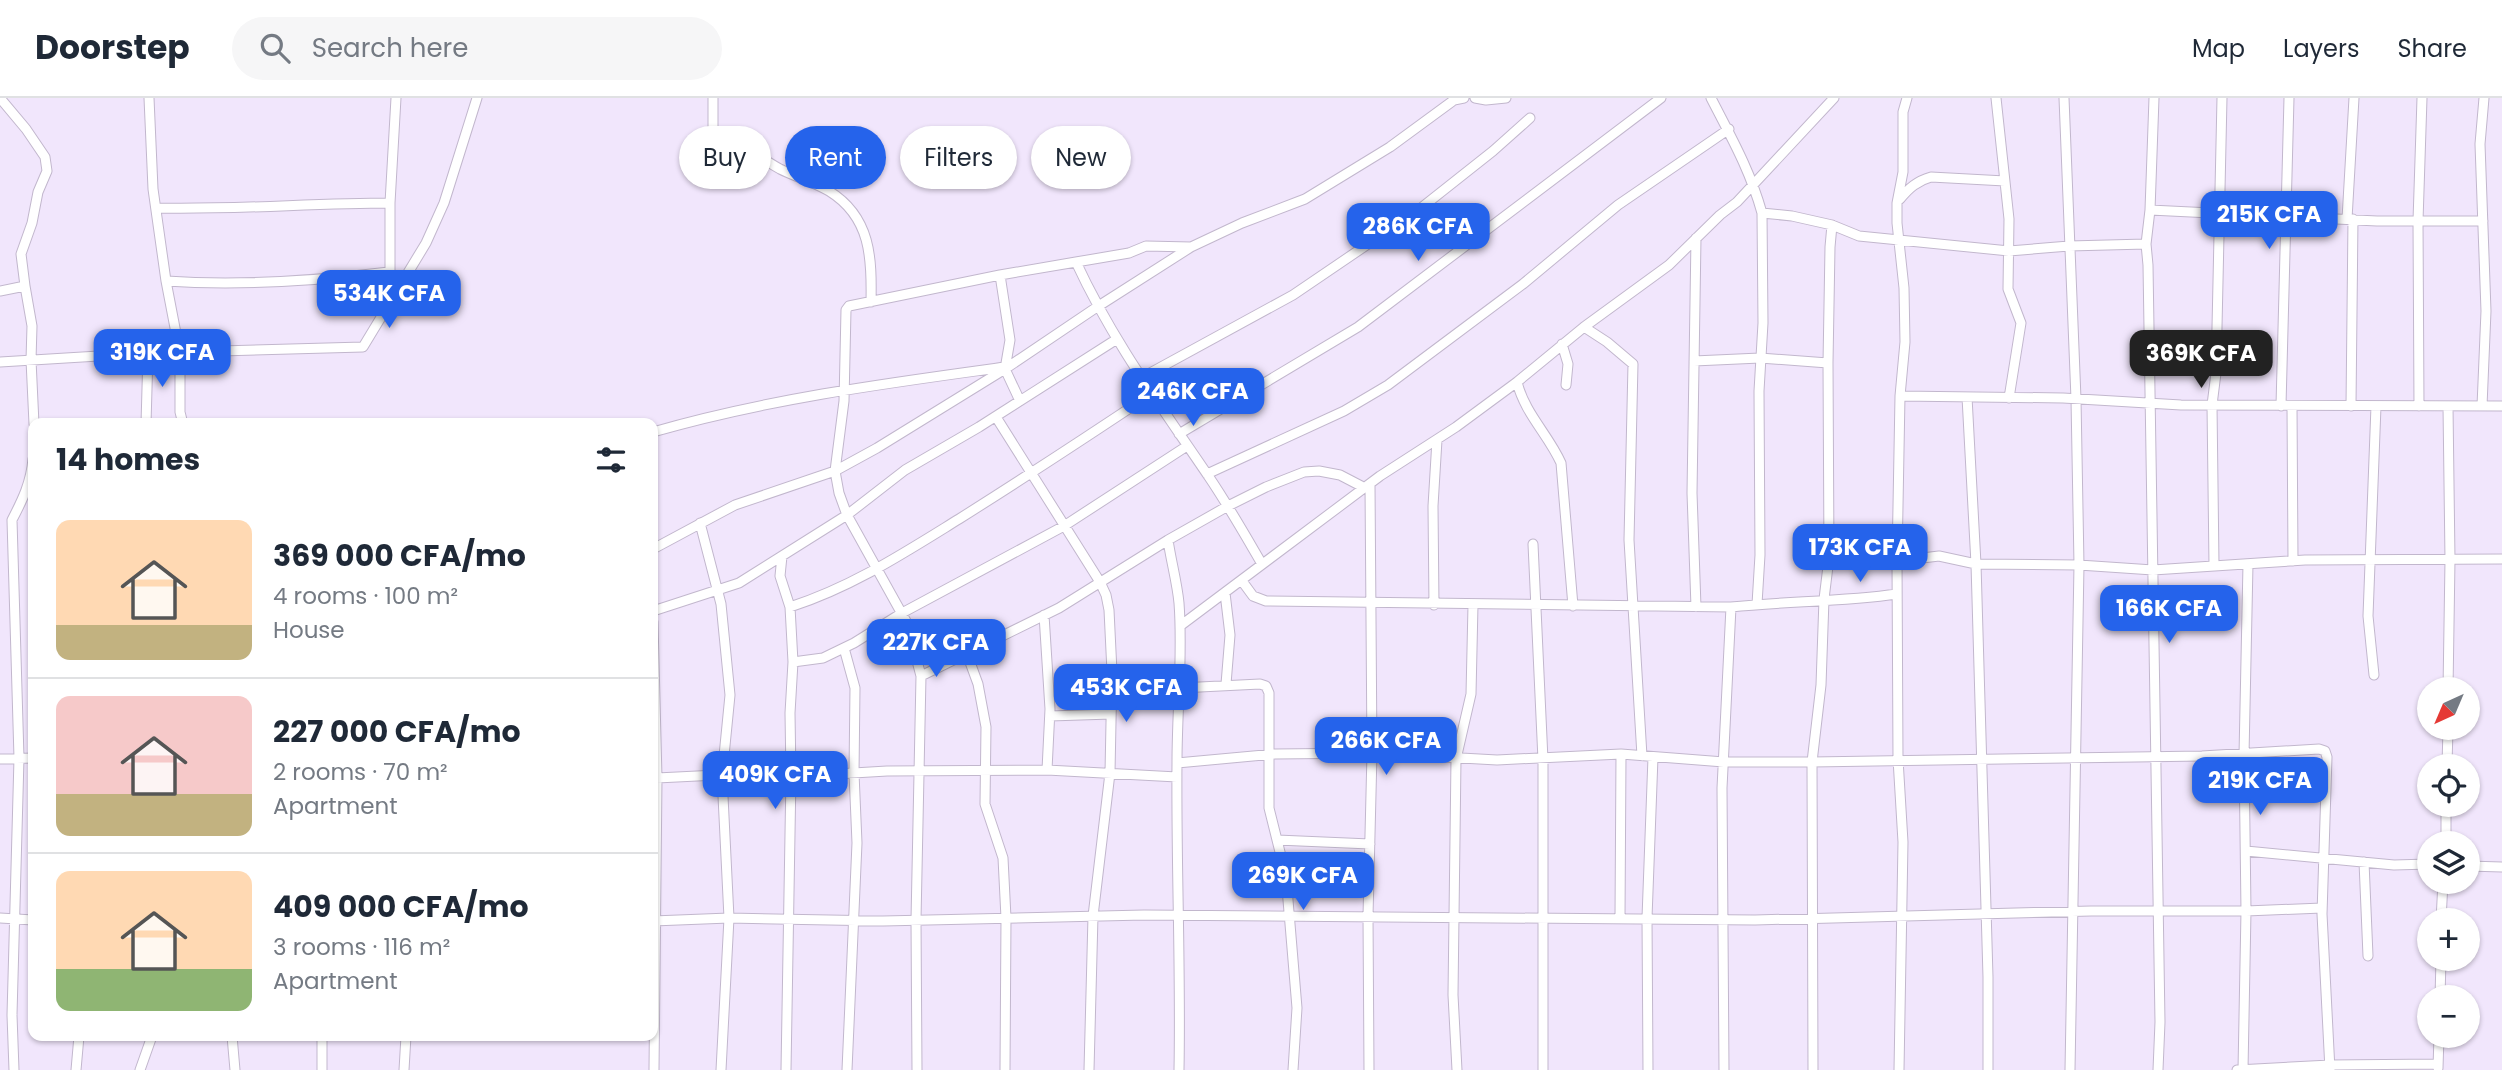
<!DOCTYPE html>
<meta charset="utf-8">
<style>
:root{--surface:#fff;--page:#f6f6f7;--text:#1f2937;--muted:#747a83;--line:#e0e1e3;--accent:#2563eb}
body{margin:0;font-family:Poppins,sans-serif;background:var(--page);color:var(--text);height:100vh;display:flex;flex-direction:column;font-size:26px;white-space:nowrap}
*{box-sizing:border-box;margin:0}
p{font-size:23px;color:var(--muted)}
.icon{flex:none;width:38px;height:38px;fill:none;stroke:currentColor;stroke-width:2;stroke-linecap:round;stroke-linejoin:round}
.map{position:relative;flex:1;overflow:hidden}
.drawer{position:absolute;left:28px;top:320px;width:630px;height:623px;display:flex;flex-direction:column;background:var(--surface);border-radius:14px;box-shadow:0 2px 5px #0004}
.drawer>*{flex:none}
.top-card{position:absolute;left:679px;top:28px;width:665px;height:63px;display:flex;gap:14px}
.needle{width:46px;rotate:224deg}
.fabs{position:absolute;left:2417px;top:579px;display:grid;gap:14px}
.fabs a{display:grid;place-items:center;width:63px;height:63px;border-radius:50%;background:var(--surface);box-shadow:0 2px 5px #0004;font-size:35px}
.price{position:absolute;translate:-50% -60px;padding:0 16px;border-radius:14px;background:var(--accent);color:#fff;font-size:23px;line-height:46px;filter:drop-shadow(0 2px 4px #0008)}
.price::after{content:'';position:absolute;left:50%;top:42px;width:21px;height:16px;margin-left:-10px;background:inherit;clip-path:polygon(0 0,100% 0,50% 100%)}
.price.active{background:#222;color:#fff}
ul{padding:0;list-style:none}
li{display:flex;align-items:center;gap:21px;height:175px;padding:0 28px}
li+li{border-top:2px solid var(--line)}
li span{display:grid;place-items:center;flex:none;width:196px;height:140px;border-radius:14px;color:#555}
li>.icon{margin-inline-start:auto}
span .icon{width:84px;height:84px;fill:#fffc;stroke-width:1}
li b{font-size:30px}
h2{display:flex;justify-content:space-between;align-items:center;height:84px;padding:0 28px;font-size:30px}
.chip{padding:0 24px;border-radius:32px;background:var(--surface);box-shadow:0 2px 5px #0004;font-size:24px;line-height:63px}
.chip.active{background:var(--accent);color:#fff}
header{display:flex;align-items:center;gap:42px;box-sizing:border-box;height:98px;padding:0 35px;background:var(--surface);border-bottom:2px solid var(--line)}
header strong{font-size:33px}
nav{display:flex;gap:38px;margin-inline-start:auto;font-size:24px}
.search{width:490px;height:63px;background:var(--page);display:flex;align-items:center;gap:18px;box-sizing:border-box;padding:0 24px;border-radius:38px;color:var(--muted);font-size:26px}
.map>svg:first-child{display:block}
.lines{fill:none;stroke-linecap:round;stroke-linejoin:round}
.street-casing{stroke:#c2b7cd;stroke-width:11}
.street{stroke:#fff;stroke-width:9}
</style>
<header>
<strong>Doorstep</strong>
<div class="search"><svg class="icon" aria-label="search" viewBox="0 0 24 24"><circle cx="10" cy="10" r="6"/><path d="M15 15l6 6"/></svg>Search here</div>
<nav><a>Map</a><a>Layers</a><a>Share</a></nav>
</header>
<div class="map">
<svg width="2502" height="972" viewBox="0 0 2502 972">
<rect width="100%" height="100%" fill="#f1e6fc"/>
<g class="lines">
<g class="street-casing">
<path id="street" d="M 0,0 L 26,31 L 45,59 L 47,73 L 38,94 L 32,125 L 21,156 L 25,188
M 149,0 L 153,91 L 166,183 L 180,256 L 180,314 L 183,326
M 713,0 L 713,31 L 717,42 C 725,47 734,46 742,49 C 756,55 767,64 780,71 C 796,79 814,84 829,93 C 871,119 872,160 871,204
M 1475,0 L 1486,2 L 1506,0
M 1711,0 C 1731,39 1750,72 1762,115 L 1792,118 L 1832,127 L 1859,138 L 2009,153 L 2069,148 L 2146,146
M 1996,0 L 2009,121 L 2008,191 L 2021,225 L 2009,300
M 2064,0 L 2076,301 L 2079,467 L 2070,972
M 1900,101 C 1909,90 1917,83 1931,79 L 2005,83
M 156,110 C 234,112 312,105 390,105
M 2150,112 L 2154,0
M 2347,121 L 2354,0
M 1191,149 L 1146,148 L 1129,155 L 1076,164 C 1112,242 1161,308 1209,379 C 1228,407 1245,437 1262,466
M 1000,177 L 1010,242 L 1005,271 L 1020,303
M 166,183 C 241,188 315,183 389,174
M 0,193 L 25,188 L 32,228 L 31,262 L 34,326
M 390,198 L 390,105 L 396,0
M 1584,229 L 1607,244 L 1633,266 L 1629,442 L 1642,658
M 1562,246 L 1568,266 L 1566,287
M 1694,263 L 1760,260 L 1828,265
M 0,264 L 148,255 L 363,249 L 426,145 L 444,105 L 477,0
M 1141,280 L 1293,197 L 1421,110 L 1493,53 L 1530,20
M 1517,284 C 1525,316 1548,336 1561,365 L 1573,508
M 1900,298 L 2063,300 L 2181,307 L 2502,308
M 1967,299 L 1976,466 L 1988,879 L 1988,972
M 2281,308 L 2289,0
M 2292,308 L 2293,463
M 2351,308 L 2353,121
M 2419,308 L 2418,123 L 2422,0
M 2448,308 L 2450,462 L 2448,592
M 2482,308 L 2486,213 L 2480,46 L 2484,0
M 996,319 L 1100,484 L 1106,497 L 1109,512 L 1112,574 L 1110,675 L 1093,818 L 1089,972
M 146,326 L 148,255
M 653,334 C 767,301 888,285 1005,269
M 1179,336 L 1358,229 L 1661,0
M 1207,376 L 1344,313 L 1388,287 L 1523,186 L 1618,107 L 1729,31
M 700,425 L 721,506 L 730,597 L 722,678 L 729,820 L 721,972
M 1168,442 C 1171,463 1177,484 1179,505 C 1183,558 1177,611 1177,664 C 1176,767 1181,869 1179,972
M 1533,446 L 1543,662 L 1543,972
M 653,451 L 735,407 L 835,373 L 877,350 L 1005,271 L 1097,209 L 1191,149 L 1242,125 L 1305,101 L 1390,49 L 1454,2 L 1464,0
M 782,458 L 780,478 L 790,509 L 793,564 L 790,615 L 791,677 L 786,972
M 1897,463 L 1939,458 L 1976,466 L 2079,467 L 2153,472 L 2305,462 L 2502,461
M 2214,467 L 2212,307 L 2216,275 L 2222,0
M 1242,483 L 1253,498 L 1266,503 L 1731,509 C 1786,503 1842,504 1897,496
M 1225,495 L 1230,537 L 1226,586
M 1757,506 L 1760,457 L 1759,293 L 1763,225 L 1762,115
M 1434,507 L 1433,408 L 1437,342
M 790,509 C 852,489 904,455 959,421 C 1024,380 1088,338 1151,296
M 1696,509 L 1692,395 L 1696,140
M 653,513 L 739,485 L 847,417 L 905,372 L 979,329 L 1117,241
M 1044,517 L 1050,611 L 1047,672
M 653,524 L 657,680 L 654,972
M 1180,528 L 1380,378 L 1456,329 L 1517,284 L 1584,229 L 1669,167 L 1720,117 L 1737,104 L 1834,0
M 844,550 L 855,590 L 854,675 L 857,745 L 847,972
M 967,556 L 978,586 L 986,629 L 985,706 L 1003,760 L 1006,820 L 1005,972
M 793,564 L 823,560 L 854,545 L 902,515 L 1064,428 L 1187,348
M 2374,577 L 2368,518 L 2376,308
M 921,578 L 1059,510 L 1168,442 L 1228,408 L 1266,389 L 1304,374 L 1319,373 L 1340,377 L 1365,390
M 1180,590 L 1260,586 L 1266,588 L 1269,595 L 1269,710 L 1286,778 L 1297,910 L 1293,972
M 1050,618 L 1111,616
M 0,661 L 33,660
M 1177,665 L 1275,656 L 1372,655 L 1497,662 L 1621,656 L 1724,664 L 1812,664 L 2202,658 L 2319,651 L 2325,653 L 2327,659 L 2322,816 L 2330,972
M 2447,668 L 2448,630
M 657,680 L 717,677 L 820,677 L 887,673 L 1047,672 L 1177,679
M 1277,742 L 1370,746
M 2446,746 L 2446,707
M 2246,753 L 2394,767 L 2429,766
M 2364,764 L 2368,858
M 2468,768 L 2502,769
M 0,820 L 33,822
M 1620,820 L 1621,656
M 2441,822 L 2443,784
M 653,823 L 729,820 L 883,823 L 1144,817 L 1755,822 L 2091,813 L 2246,813 L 2322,810
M 2440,900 L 2441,861
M 232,938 L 235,972
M 2438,970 L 2439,938
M 14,972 L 12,917 L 19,660 L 12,422 C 23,401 31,384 33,361
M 76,972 L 79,938
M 140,972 L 152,938
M 322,972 L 322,938
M 404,972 L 406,938
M 917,972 L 916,822 L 921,578 L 907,525 L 847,417 L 839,395 L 835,373 L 844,303 L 846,212 L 849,208 L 1000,177 L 1076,164
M 1369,972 L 1368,818 L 1372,655 L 1370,386
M 1457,972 L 1453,897 L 1456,661 L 1471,596 L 1473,507
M 1648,972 L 1647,820 L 1653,659
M 1724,972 L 1722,690 L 1731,509
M 1813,972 L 1812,664 L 1821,587 L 1824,501 L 1829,460 L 1828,265 L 1830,149 L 1832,127
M 1899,972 L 1903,744 L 1898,661 L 1897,463 L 1900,298 L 1905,244 L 1904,190 L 1897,125 L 1897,105 L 1903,74 L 1903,14 L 1907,0
M 2158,972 L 2160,924 L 2148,167 L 2146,146 L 2150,112 L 2377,123 L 2483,123
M 2237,972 L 2330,967 L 2438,966
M 2243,972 L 2246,813 L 2244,657 L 2248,466"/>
</g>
<use href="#street" class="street"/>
</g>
</svg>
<div class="fabs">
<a><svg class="needle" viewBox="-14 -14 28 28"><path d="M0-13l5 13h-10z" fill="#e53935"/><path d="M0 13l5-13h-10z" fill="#747a83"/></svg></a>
<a><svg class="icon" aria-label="locate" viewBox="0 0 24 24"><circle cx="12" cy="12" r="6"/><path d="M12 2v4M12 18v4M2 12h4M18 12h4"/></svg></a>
<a><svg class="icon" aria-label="layers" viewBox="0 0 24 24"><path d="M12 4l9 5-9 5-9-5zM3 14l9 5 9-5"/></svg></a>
<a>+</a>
<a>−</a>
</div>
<b class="price" style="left:2269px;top:153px">215K CFA</b>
<b class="price" style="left:1418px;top:165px">286K CFA</b>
<b class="price" style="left:389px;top:232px">534K CFA</b>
<b class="price" style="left:162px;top:291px">319K CFA</b>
<b class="price active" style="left:2201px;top:292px">369K CFA</b>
<b class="price" style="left:1193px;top:330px">246K CFA</b>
<b class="price" style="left:1860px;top:486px">173K CFA</b>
<b class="price" style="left:2169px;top:547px">166K CFA</b>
<b class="price" style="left:936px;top:581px">227K CFA</b>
<b class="price" style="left:1126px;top:626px">453K CFA</b>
<b class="price" style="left:1386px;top:679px">266K CFA</b>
<b class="price" style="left:775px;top:713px">409K CFA</b>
<b class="price" style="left:2260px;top:719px">219K CFA</b>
<b class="price" style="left:1303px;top:814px">269K CFA</b>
<div class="top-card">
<a class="chip">Buy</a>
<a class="chip active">Rent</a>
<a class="chip">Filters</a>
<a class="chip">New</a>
</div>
<section class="drawer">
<h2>14 homes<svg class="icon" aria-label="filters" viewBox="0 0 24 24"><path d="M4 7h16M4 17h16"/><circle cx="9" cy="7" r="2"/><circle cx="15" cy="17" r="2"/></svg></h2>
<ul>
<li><span style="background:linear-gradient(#ffd9b3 75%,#c2b280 0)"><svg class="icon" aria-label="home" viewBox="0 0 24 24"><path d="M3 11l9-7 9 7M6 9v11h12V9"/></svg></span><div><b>369 000 CFA/mo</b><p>4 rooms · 100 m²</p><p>House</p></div></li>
<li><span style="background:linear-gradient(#f6c9c9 70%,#c2b280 0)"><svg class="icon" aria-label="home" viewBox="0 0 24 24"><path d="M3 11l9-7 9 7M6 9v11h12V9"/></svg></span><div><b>227 000 CFA/mo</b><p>2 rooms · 70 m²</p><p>Apartment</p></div></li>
<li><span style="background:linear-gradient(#ffd9b3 70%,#8fb573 0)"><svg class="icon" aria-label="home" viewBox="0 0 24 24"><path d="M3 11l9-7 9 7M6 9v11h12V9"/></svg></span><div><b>409 000 CFA/mo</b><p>3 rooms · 116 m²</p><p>Apartment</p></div></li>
</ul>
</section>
</div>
